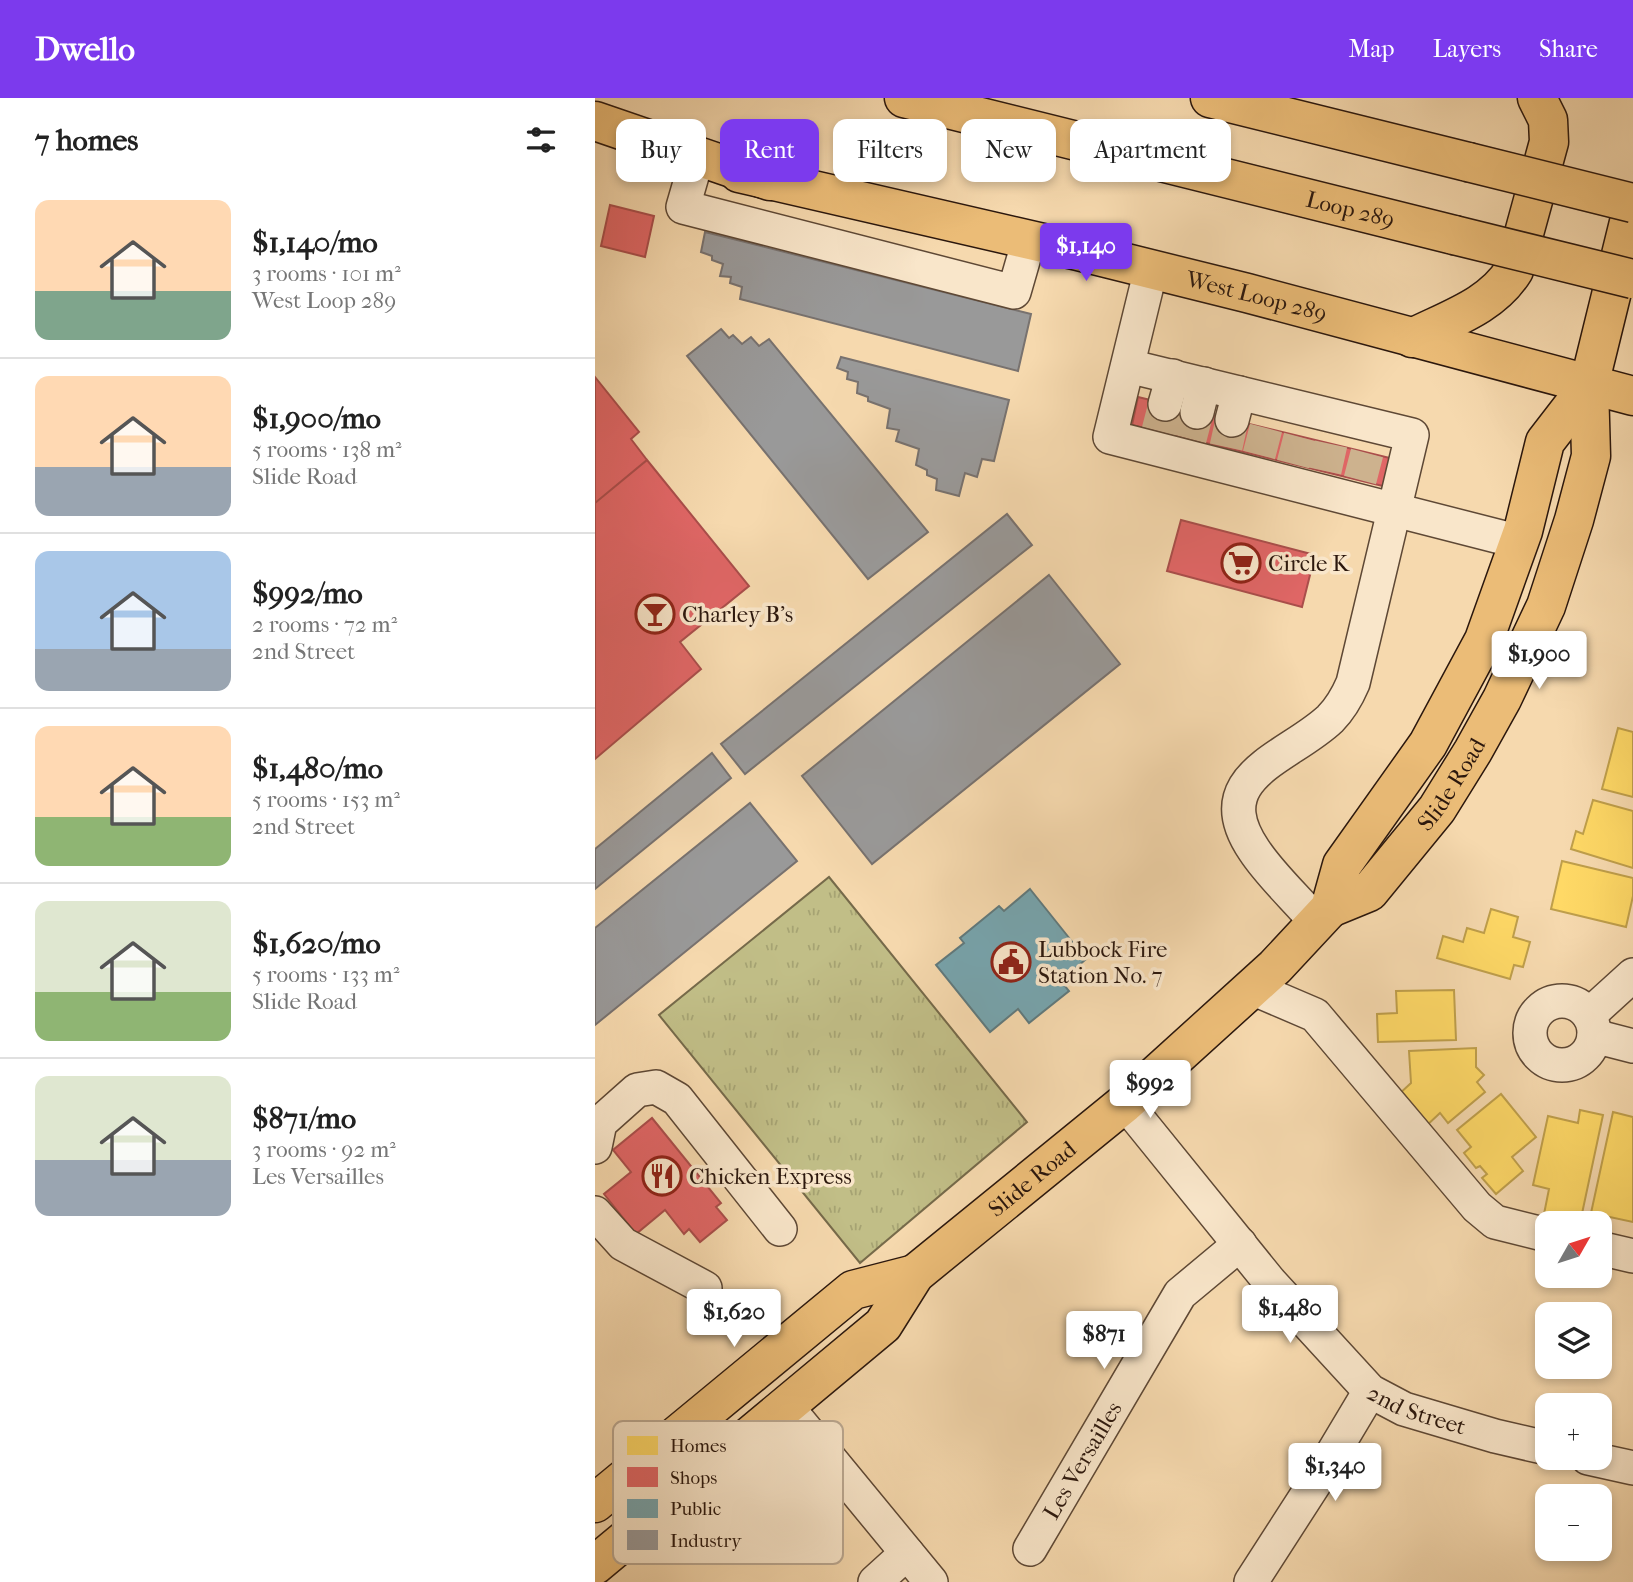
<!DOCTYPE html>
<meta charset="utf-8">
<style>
:root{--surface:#fff;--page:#f2f2f2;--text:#222;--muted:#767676;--line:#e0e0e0;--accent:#7c3aed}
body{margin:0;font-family:"IM FELL French Canon",serif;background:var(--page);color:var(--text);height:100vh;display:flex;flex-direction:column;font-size:26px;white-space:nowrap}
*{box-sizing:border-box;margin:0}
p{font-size:23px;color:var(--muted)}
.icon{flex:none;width:38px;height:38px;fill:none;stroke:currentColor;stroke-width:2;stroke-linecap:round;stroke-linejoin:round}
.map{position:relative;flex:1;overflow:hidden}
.panel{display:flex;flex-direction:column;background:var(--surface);width:595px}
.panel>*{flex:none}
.guide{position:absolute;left:21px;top:21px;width:665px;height:63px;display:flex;gap:14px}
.needle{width:46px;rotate:51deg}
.controls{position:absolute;left:940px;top:1113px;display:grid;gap:14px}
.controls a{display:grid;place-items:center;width:77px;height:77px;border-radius:14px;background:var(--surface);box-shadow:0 4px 10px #0003;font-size:35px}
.price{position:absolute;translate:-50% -60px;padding:0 16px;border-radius:7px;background:#fff;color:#222;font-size:23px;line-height:46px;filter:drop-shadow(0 2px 4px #0008)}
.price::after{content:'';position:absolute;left:50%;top:42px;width:21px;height:16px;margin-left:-10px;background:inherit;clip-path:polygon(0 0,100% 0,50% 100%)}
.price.current{background:var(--accent);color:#fff}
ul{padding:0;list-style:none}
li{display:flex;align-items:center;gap:21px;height:175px;padding:0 35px}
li+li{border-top:2px solid var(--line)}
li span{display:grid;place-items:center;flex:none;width:196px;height:140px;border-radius:14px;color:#555}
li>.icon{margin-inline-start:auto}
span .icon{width:84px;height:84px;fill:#fffc;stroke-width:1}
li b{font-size:30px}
h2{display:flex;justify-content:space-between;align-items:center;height:84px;padding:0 35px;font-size:30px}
.pill{padding:0 24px;border-radius:14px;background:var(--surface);box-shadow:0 4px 10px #0003;font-size:24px;line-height:63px}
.pill.current{background:var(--accent);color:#fff}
header{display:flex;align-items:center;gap:42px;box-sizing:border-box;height:98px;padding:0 35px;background:var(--accent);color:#fff}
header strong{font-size:33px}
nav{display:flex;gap:38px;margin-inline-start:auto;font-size:24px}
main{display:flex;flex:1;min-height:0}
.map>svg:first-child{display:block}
.grass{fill:url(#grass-tufts);stroke:#766a4a;stroke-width:2}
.homes{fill:#ffd966;stroke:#bf9f4b;stroke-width:2}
.shops{fill:#e06666;stroke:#aa4e4b;stroke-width:2}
.public{fill:#76a5af;stroke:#607a7e;stroke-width:2}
.industry{fill:#999;stroke:#78726f;stroke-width:2}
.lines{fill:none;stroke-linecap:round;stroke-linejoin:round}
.minor-tunnel{stroke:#cdb28e;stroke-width:33;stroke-dasharray:33 17;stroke-linecap:butt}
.minor-casing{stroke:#5e4835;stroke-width:36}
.major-casing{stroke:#2b170d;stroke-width:41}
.highway-casing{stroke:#2b170d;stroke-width:41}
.minor{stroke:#f9e6ca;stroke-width:33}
.major{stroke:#ebbc77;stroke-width:38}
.highway{stroke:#ebbc77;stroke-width:38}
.highway-bridge-casing{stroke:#2b170d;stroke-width:41;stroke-linecap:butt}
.highway-bridge{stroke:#ebbc77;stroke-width:38}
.labels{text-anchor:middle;stroke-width:7;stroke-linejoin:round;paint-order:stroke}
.street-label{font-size:23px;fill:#2b170d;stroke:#f9e6ca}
.poi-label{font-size:23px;fill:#2b170d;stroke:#f9e6ca;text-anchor:start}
.key{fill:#f9e6ca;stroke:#bba891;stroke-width:2}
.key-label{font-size:19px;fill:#2b170d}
</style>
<header>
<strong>Dwello</strong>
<nav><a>Map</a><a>Layers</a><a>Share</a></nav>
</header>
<main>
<section class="panel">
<h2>7 homes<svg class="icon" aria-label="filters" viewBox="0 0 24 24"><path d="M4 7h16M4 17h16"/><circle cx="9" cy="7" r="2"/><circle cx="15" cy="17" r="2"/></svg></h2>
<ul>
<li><span style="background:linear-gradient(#ffd9b3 65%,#7fa58c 0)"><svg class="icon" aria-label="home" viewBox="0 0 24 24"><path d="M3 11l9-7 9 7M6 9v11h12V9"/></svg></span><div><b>$1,140/mo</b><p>3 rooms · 101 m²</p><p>West Loop 289</p></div></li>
<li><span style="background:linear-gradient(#ffd9b3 65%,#9aa5b1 0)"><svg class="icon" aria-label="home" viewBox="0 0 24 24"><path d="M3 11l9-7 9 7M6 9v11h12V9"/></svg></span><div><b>$1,900/mo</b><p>5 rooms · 138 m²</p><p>Slide Road</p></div></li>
<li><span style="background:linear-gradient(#a9c7e8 70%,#9aa5b1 0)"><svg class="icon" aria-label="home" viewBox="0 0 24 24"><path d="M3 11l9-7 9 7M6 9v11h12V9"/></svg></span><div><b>$992/mo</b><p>2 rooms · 72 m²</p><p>2nd Street</p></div></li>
<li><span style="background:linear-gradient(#ffd9b3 65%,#8fb573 0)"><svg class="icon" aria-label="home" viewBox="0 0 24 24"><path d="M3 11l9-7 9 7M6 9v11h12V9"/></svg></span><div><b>$1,480/mo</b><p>5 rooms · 153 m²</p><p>2nd Street</p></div></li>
<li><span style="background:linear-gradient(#dfe7d0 65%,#8fb573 0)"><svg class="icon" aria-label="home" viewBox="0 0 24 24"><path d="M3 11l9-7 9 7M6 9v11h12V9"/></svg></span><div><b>$1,620/mo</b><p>5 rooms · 133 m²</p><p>Slide Road</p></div></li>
<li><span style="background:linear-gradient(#dfe7d0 60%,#9aa5b1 0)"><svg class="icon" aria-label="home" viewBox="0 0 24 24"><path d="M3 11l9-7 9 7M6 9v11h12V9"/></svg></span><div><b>$871/mo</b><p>3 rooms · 92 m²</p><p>Les Versailles</p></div></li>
</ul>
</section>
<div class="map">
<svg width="1038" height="1484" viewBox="0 0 1038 1484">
<defs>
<pattern id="grass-tufts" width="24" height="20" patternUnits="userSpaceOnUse" patternTransform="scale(1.75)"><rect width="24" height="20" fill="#c1be87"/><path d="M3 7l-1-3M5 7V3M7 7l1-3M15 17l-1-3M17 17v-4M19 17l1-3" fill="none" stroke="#a6a373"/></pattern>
</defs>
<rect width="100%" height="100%" fill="#f6d9ae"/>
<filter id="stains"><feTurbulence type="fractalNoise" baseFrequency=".00286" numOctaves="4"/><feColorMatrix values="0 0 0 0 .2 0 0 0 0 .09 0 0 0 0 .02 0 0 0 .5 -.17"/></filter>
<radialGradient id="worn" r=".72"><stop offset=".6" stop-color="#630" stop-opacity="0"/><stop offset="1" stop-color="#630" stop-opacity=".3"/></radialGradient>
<path class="grass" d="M 234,779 L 432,1024 L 265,1165 L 64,917 Z"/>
<path class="homes" d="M 1023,630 L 1038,634 L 1038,699 L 1007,691 Z
M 998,702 L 1038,713 L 1038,770 L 976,751 L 981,733 L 988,736 Z
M 967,763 L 1038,780 L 1038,798 L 1031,829 L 956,811 Z
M 896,811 L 923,819 L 918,839 L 935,844 L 928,869 L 919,867 L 915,881 L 842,860 L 848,838 L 868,844 L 872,830 L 889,835 Z
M 859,892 L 861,942 L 783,944 L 782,916 L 802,915 L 801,893 Z
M 881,950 L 881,969 L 889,977 L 882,984 L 890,994 L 853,1025 L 845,1015 L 830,1029 L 803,997 L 816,985 L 814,953 Z
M 906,996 L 941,1039 L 917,1059 L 928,1073 L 901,1096 L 887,1080 L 892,1076 L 885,1068 L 881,1070 L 869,1055 L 876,1049 L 862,1032 Z
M 985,1012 L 1008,1017 L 985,1125 L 965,1125 L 948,1121 L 954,1091 L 938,1087 L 953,1018 L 983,1025 Z
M 1018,1014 L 1038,1019 L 1038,1124 L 996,1115 Z"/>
<path class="shops" d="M 15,107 L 59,118 L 50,159 L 6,148 Z
M 0,279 L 44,334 L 36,341 L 52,362 L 0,405 Z
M 543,299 L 803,362 L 796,390 L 537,327 Z
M 52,362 L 154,488 L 85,544 L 106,571 L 0,661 L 0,405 Z
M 586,422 L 720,457 L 707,509 L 572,473 Z
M 57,1020 L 126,1105 L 121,1109 L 132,1122 L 105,1144 L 94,1131 L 89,1136 L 70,1112 L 41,1136 L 9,1096 L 36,1074 L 18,1052 Z"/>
<path class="public" d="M 435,791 L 491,861 L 476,874 L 480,878 L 469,887 L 474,893 L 434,925 L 423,911 L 395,934 L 341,867 L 369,845 L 365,840 L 404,808 L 409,813 Z"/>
<path class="industry" d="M 110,134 L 436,216 L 423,273 L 145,201 L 147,189 L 135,185 L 136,179 L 125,178 L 128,166 L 117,162 L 117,158 L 106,154 Z
M 126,231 L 134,240 L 138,237 L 147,246 L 156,239 L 164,248 L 174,241 L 333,434 L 273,481 L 92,258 Z
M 246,259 L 414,302 L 399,363 L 387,361 L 382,379 L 370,375 L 364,398 L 341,392 L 342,381 L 332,377 L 332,372 L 321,367 L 324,351 L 301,343 L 304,332 L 292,330 L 295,311 L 273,303 L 273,299 L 262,295 L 263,284 L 252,281 L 253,274 L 242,270 Z
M 412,416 L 437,447 L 150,676 L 126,646 Z
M 454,477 L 525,566 L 277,766 L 207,678 Z
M 117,655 L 136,680 L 0,791 L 0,751 Z
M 155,705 L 202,763 L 0,927 L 0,830 Z"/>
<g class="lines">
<path class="minor-tunnel" d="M 563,333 L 570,306
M 595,341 L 602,314
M 631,349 L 637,322
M 664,357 L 671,330
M 698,366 L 705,339
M 730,373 L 736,346
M 765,382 L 772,355"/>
<g class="minor-casing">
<g id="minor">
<path d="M 101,64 L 88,109 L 419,194 L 434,142"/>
<path d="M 556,171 L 515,339 L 925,444"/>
<path d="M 533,268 L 817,337 L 758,585 C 752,599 746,610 735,621 C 694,660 609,678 659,752 C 676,778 702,801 722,825"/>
<path d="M 570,306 L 578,278"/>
<path d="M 602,314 L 609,286"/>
<path d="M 637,322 L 644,295"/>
<path d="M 657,890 L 720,917 L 882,1109 L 900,1124 L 952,1137"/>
<circle cx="967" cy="935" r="32"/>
<path d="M 994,917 L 1038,877"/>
<path d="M 999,938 L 1038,948"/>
<path id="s1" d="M 530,1005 L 675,1184 L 775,1293 L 809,1311 L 900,1338 L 952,1350"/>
<path d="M 0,1049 L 5,1025 L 42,992 L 61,989 L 82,1001 L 185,1131"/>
<path d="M 0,1115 L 28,1146 L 110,1190"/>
<path d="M 1004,1150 L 1038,1158"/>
<path d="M 192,1309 L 336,1484"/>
<path d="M 993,1360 L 1038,1370"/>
<path id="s2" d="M 435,1451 L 585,1196 L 645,1146"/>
<path d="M 280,1484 L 312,1455"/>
<path d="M 656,1484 L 723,1380 L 775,1293"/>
</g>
</g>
<g class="major-casing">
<g id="major">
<path id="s3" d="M 144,75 L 483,153 L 652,195 L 1038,298"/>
<path d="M 817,240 C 855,221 897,208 919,172 L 954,44 L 953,22 L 942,0"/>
<path id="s4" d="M 735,810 L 774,794 L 842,711 L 878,653 L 907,601 L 951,508 L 979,422 L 996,358 L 994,287 L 1038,108"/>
<path d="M 0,1405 L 258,1192 L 320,1176"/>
<path id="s5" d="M 0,1467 L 288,1227 L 320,1176 L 530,1005 L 680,869 L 735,810 L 747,767 L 833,646 L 889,542 L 928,433 L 950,344 L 994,287"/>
</g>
</g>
<g class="highway-casing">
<g id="highway">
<path id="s6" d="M 309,0 L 859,137"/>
<path d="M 615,0 L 873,64"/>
<path d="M 0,23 L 175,83"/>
</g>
</g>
<use href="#minor" class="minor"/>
<use href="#major" class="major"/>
<use href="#highway" class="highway"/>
<g class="highway-bridge-casing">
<path id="highway-bridge" d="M 873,64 L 1038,105
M 859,137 L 1038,181"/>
</g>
<use href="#highway-bridge" class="highway-bridge"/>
</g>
<defs>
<g id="supermarket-ring" transform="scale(2.0125)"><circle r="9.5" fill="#f9e6ca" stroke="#8f2418" stroke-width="1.5"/><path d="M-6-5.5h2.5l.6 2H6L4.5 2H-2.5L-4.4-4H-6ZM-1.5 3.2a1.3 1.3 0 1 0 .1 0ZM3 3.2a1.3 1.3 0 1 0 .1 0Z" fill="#8f2418"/></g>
<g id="bar-ring" transform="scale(2.0125)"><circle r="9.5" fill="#f9e6ca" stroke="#8f2418" stroke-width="1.5"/><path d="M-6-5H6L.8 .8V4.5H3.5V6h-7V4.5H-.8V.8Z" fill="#8f2418"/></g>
<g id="civic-ring" transform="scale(2.0125)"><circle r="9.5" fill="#f9e6ca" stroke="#8f2418" stroke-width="1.5"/><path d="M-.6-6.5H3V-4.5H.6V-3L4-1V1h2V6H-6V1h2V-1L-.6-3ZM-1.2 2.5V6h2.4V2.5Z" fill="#8f2418"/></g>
<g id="restaurant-ring" transform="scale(2.0125)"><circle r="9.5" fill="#f9e6ca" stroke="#8f2418" stroke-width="1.5"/><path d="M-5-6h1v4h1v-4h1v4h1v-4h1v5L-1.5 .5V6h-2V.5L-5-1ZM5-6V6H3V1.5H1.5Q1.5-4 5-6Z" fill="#8f2418"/></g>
</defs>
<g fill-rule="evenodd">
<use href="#supermarket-ring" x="646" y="465"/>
<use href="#bar-ring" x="60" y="516"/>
<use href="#civic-ring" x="416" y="864"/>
<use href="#restaurant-ring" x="67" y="1078"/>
</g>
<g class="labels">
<g class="street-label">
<text dy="8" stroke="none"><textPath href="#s6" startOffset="460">Loop 289</textPath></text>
<text dy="8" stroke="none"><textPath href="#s3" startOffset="532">West Loop 289</textPath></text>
<text dy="8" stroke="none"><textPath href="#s4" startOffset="178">Slide Road</textPath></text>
<text dy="8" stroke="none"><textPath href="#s5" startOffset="586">Slide Road</textPath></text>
<text dy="8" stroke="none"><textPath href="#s1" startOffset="429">2nd Street</textPath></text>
<text dy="8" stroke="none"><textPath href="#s2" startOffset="103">Les Versailles</textPath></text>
</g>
<g class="poi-label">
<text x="673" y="473">Circle K</text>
<text x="87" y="524">Charley B's</text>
<text x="443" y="859">Lubbock Fire<tspan x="443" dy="26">Station No. 7</tspan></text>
<text x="94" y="1086">Chicken Express</text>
</g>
</g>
<rect x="18" y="1323" width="230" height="143" rx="10" class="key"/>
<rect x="32" y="1338" width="31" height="19" fill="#ffd966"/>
<rect x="32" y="1369" width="31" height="20" fill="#e06666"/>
<rect x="32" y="1401" width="31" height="19" fill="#76a5af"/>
<rect x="32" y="1432" width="31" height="20" fill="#999"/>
<g class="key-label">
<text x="75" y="1354">Homes</text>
<text x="75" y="1386">Shops</text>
<text x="75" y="1417">Public</text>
<text x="75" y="1449">Industry</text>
</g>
<rect width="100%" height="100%" filter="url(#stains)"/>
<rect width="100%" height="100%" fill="url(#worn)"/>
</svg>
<div class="controls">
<a><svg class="needle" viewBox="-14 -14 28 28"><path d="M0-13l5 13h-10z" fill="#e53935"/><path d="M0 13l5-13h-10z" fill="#767676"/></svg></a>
<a><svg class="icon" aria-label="layers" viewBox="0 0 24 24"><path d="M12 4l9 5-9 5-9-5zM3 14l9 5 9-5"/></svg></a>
<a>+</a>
<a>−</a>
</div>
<b class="price current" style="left:491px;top:185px">$1,140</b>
<b class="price" style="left:944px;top:593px">$1,900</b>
<b class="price" style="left:555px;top:1022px">$992</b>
<b class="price" style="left:695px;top:1247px">$1,480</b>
<b class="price" style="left:139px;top:1251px">$1,620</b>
<b class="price" style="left:509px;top:1273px">$871</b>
<b class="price" style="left:740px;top:1405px">$1,340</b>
<div class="guide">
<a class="pill">Buy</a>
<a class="pill current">Rent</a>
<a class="pill">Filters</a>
<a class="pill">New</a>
<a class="pill">Apartment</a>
</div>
</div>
</main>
